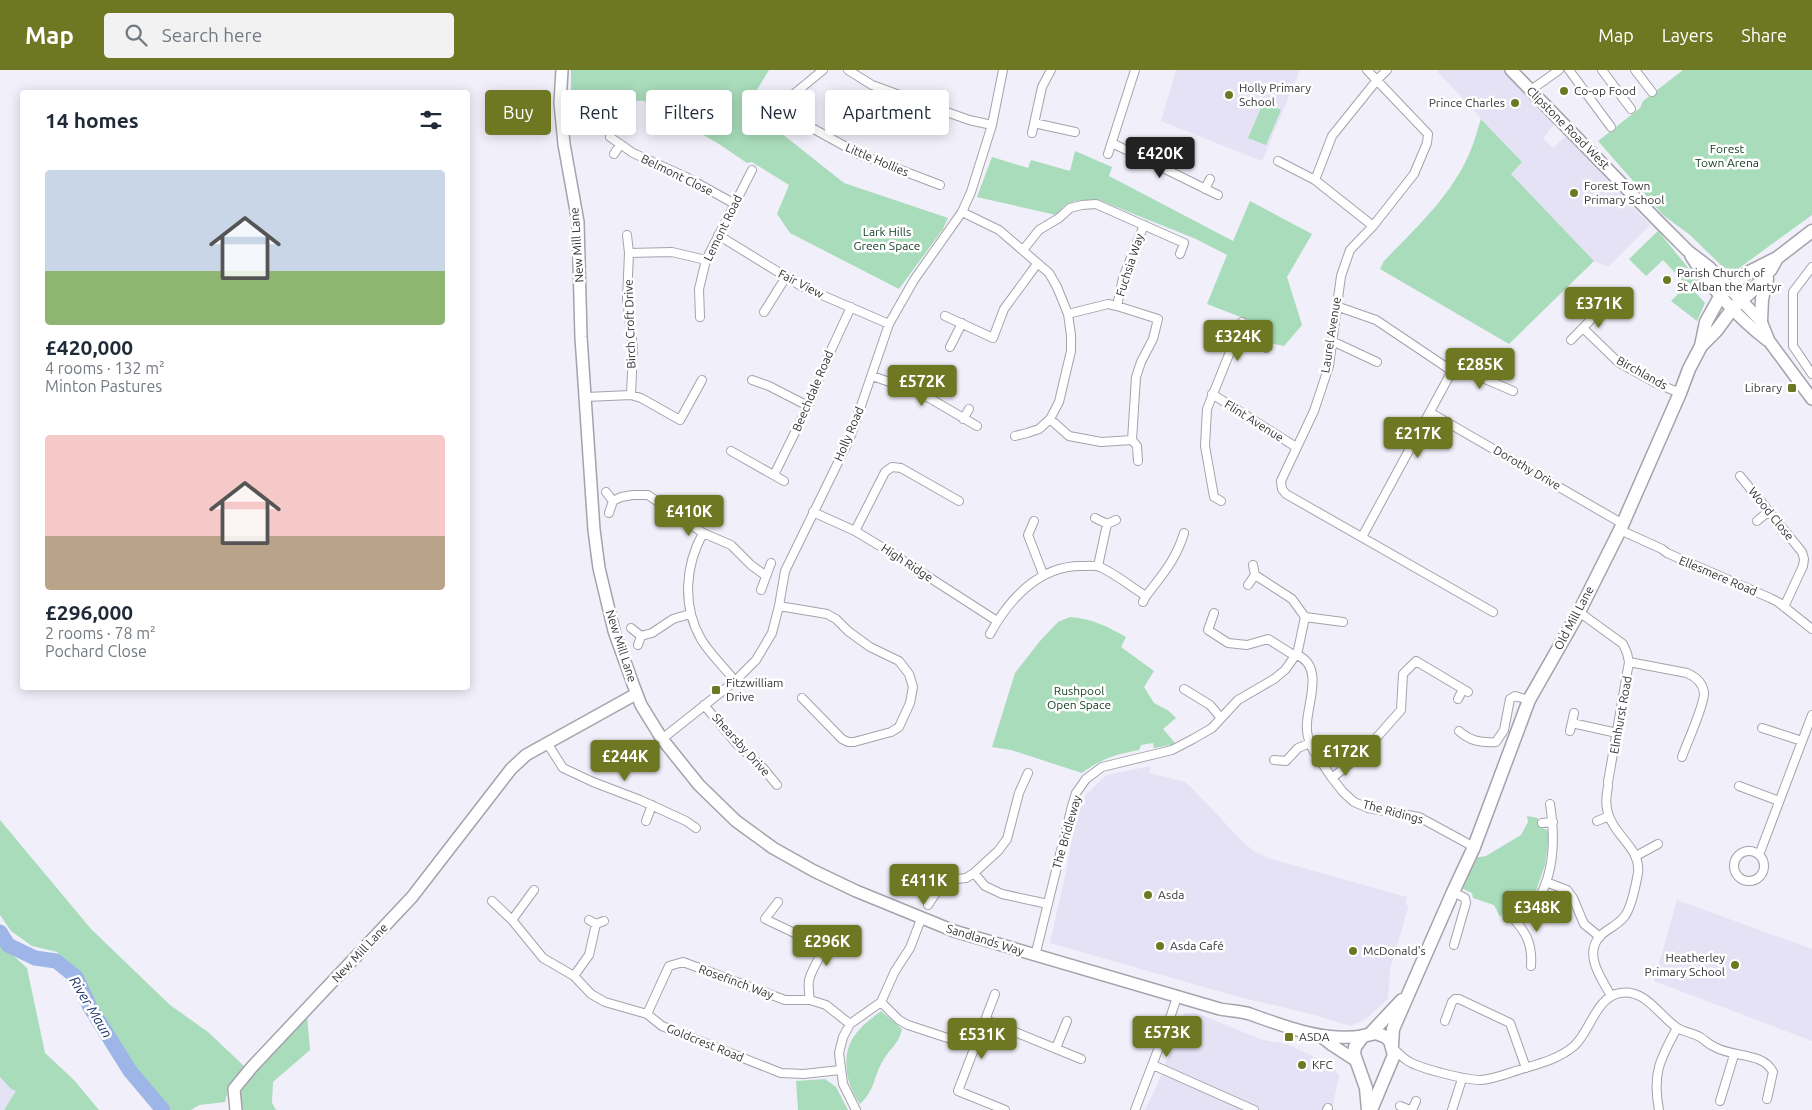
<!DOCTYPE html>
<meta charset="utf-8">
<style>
:root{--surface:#fff;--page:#f2f2f3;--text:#1f2937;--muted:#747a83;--accent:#6e7822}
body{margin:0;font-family:Ubuntu,sans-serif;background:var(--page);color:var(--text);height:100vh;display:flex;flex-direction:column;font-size:19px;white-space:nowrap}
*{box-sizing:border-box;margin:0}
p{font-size:16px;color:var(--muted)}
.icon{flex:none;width:28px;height:28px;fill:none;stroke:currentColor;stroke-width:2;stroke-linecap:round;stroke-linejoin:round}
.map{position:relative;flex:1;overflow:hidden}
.details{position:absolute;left:20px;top:20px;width:450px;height:600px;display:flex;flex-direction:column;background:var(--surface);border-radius:5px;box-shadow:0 2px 12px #0003}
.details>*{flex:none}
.banner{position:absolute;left:485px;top:20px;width:475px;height:45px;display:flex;gap:10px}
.price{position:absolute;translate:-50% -42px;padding:0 11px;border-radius:5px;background:var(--accent);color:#fff;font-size:16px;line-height:32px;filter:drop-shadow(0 1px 2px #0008)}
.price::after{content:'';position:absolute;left:50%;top:30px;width:15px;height:11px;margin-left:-8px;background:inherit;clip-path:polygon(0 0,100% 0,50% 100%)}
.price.current{background:#222;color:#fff}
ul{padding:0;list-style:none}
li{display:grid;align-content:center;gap:10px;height:265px;padding:0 25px}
li span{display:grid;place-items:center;height:155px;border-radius:5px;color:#555}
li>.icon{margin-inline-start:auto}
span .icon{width:90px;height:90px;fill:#fffc;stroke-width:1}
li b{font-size:21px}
h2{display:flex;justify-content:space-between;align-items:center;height:60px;padding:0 25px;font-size:21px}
.chip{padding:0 18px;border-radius:5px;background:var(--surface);box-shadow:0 2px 12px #0003;font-size:18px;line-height:45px}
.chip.current{background:var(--accent);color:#fff}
header{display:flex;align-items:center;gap:30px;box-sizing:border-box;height:70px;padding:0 25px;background:var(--accent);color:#fff}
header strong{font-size:24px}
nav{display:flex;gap:28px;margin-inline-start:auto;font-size:18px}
.search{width:350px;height:45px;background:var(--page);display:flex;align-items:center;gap:12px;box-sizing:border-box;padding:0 18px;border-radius:5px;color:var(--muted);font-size:19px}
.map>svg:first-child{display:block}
.built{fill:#e4e2f4}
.green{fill:#a8dcba}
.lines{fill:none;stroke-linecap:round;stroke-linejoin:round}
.river{stroke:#9db6e7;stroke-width:15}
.street-casing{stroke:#a4a3ad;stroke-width:10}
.secondary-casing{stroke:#a4a3ad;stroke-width:14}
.primary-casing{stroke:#a4a3ad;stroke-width:15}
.street{stroke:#fff;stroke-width:8}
.secondary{stroke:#fff;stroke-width:11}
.primary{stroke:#fff;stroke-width:12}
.poi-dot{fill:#6e7822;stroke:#fff;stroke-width:2}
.labels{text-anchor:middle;stroke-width:5;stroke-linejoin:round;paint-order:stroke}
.poi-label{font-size:12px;fill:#343438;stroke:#fff;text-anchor:start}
.street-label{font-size:12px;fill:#343438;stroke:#fff}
.park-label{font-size:12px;fill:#164028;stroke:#fff}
.water-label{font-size:14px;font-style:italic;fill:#1b356f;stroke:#fff}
</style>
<header>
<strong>Map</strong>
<div class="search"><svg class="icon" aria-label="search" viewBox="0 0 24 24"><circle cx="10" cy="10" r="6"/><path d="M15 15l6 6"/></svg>Search here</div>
<nav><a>Map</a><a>Layers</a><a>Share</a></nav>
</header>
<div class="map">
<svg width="1812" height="1040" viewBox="0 0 1812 1040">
<rect width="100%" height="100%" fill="#f0effa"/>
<path class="built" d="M 1176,0 L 1300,0 L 1262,91 L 1161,51 Z
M 1438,0 L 1506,0 L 1555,53 L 1543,68 L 1553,78 L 1566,66 L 1650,155 L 1608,197 L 1594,191 L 1511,104 L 1522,92 L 1437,1 Z
M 1151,696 L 1149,703 L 1185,712 L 1190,716 L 1243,772 L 1255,782 L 1271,789 L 1407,827 L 1405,834 L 1409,835 L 1390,899 L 1388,929 L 1367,948 L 1351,956 L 1307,943 L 1235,926 L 1050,873 L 1066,801 L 1079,732 L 1106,705 Z
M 1677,830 L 1812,879 L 1812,971 L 1654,911 Z
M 1196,943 L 1263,970 L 1287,974 L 1333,996 L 1339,1006 L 1332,1040 L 1145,1040 L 1158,1013 L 1184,944 Z
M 0,1007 L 11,1019 L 17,1021 L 4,1040 L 0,1040 Z"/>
<path class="green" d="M 571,0 L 769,0 L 747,36 L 844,113 L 948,148 L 943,159 L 899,219 L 790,163 L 777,144 L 789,115 L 752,92 L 747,93 L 719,74 L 644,31 L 571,27 Z
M 1683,0 L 1812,0 L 1812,145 L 1735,201 L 1723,197 L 1690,165 L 1663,145 L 1598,71 L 1640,38 L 1643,31 Z
M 1263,33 L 1281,40 L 1266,75 L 1248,68 Z
M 1481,49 L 1522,92 L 1511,104 L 1594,191 L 1509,274 L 1380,199 L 1384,191 C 1416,158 1452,125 1470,82 C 1475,71 1477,60 1481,49 Z
M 1075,81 L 1112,97 L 1109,106 L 1233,171 L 1250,131 L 1312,164 L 1287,207 L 1302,255 L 1284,276 L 1270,273 L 1250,266 L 1246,256 L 1248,250 L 1207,234 L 1227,185 L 1196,169 L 1099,130 L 1075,131 L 1065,135 L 1056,145 L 977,127 L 992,87 L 1028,98 L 1031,90 L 1070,101 Z
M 1658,161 L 1703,216 L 1696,223 L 1705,233 L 1697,251 L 1671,231 L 1687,215 L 1663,190 L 1646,206 L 1629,189 Z
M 1070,547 C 1093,549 1106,556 1126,567 L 1121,577 L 1154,601 L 1144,617 L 1154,633 L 1169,641 L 1176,648 L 1163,659 L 1176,674 L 1154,678 L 1153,673 L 1141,675 L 1139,680 C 1116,684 1101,689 1082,703 L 1011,680 L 992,677 L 1015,603 L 1040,571 L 1058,552 Z
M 1527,746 L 1538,748 L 1539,757 L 1547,760 L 1549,765 L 1545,795 L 1535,824 L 1516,844 L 1510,836 L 1500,847 L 1494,835 L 1473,828 L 1472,823 L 1463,819 L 1473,788 L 1486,786 L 1521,765 L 1528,752 Z
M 0,750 L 91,859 L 170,935 L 208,962 L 245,997 L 229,1015 L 225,1032 L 199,1035 L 191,1040 L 171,1040 L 138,1000 L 98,941 L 79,904 L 57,882 L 32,876 L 11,861 L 0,845 Z
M 0,871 L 6,879 L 27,898 L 45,983 L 74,1010 L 99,1040 L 4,1040 L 16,1021 L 11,1019 L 0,1007 Z
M 881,941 L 902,959 C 899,974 891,977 884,989 C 873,1006 876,1019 860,1034 C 846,1015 840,985 855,965 C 861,956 872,948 881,941 Z
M 307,945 L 310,980 L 273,1012 L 272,1033 L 276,1040 L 239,1040 L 237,1025 L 243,1012 Z
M 825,1009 L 836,1017 L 848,1040 L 798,1040 L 796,1011 Z"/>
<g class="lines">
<path class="river" d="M 0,862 L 8,875 L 35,888 L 56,891 L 76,907 L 90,937 L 130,1001 L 163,1040"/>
<g class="street-casing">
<path id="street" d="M 823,0 L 795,23 L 786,34 L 812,58 L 859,84 L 940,115
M 848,0 L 872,15 L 969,50 L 992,55
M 1367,0 L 1428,64 L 1427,73 L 1414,104 L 1373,156 L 1350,180 L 1341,206 L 1329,296 L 1314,341 L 1281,411 L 1282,419 L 1286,424 L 1493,542
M 1569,0 L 1611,57
M 1602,0 L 1631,39
M 1635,0 L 1652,22
M 1531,20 L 1559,0
M 1034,53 L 1075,62
M 1032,63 L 1042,17 L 1051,0
M 610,67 L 633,83 L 686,107 L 735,134
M 1112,73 L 1218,125
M 614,84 L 620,75
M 1108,84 L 1135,0
M 1278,91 L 1315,110 L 1373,156
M 1315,110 L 1332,66 L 1377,10 L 1387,0
M 1205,119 L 1210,109
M 962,142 L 999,160 L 1049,203 L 1057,217 L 1068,244 L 1071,265 L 1071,281 L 1059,332 L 1050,349 L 1039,359 L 1027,363 L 1015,366
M 627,165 L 629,183 L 627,229 L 633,279 L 631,325
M 718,165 L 801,216 L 889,254
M 1023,180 L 1039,160 L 1059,148 L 1070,138 L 1082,135 L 1096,134 L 1184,173 L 1180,184
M 629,183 L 672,182 L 706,190
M 1812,197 L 1793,222 L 1793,276 L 1812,304
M 1117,236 L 1123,208 L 1144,155
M 1336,236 L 1376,250 L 1452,301 L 1478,306 L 1513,321
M 764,242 L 786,207
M 1068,244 L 1108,234 L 1117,236 L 1158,249 L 1153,269 L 1141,292 L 1136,307 L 1132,370 L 1137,376 L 1138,391
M 945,246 L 993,268 L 1004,239 L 1037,194
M 700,247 L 699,219 L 706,190 L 752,100
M 1584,259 L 1618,292 L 1658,314 L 1680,323
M 1238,265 L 1266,278
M 1571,270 L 1610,230
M 1332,271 L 1377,292
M 950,277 L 962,253
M 872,306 L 919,322 L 977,356
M 752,310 L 769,316 L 808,336
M 1212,324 L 1296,377
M 586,327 L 631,325 L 641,328 L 680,350 L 702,310
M 1431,343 L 1623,454
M 963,349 L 969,339
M 1050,349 L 1069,366 L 1101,372 L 1132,370
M 731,381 L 784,411
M 774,405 L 808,336 L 832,278 L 851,237
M 1740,406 L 1802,482 L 1804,489 L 1803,496 L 1784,537
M 606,422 L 613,431
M 1221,431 L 1214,427 L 1205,376 L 1207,339 L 1242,252
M 813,442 L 855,461 L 890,482 L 997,551
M 609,443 L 613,431 L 621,427 L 633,425 L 648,425 L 703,463 L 731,475 L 751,495 L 766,506
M 1095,448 L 1107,454
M 1034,451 L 1028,465 L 1043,504
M 1757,451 L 1769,441
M 1620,460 L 1662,479 L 1667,483 L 1770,528 L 1778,532 L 1812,559
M 855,461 L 885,402 L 892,397 L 901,398 L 959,431
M 703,463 C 685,496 682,536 701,569 C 709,583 725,598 735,611
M 1362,467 L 1452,301
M 1253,495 L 1255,505
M 1098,496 L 1107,454 L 1116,450
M 1248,515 L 1255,505 L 1292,529 L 1305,547 L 1297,585
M 761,520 L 771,493
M 1143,532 L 1146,526 C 1162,505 1176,490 1184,463
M 779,536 L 827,544 L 836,549 L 848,561 L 870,577 L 899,591 L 909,604 L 913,617 L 910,633 L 899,657 L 891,662 L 854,672 L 848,672 L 842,669 L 802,628
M 1579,542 L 1623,574 L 1627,583 L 1629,592 L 1608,712
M 1214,543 L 1208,560 L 1228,573 L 1247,575 L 1268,569 L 1295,586
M 1305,547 L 1343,552
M 631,558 L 641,566
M 990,564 C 1009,529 1039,496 1081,496 C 1087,496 1095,495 1100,497 C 1116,504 1131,517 1146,526
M 638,575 L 641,566 L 652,563 L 673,549 L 690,544
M 1297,585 C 1324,596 1308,632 1307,653 C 1306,662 1309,672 1313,680 L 1332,708 L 1343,722 L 1354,732 L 1368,738 L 1419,747 L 1474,777
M 1629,592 L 1687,603 C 1696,607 1703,613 1704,623 C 1704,637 1687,672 1682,687
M 1184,619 L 1210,635 L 1221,648
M 1458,629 L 1463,619
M 704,635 L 736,673 L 763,698 L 777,715
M 1572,653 L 1617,663
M 1762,658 L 1802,671
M 1459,661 C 1470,671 1481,673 1496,672 L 1504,660 L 1510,629 L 1515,626 L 1529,630
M 1570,661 L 1574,643
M 662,669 L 735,611 L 756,590 L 772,563 L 779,536 L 785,501 L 850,368 L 889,254 L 914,210 L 962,142 L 971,122 L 992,55 L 1003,0
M 547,673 L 563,698 L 593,712 L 640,730 L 686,751 L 696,758
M 1274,690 L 1286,691 L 1298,678 L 1310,673
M 1332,708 L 1364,682 L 1401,640 L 1403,604 L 1416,591 L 1468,622
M 1608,716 C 1606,726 1605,737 1609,746 C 1616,767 1641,779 1638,803 C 1636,814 1631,839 1624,847 C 1618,855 1607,859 1600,866 C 1583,885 1602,909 1611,926
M 1739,716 L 1779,731
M 646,751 L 652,735
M 1597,751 L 1609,746
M 1542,753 L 1553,752
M1734 796a15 15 0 1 1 30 0a15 15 0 1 1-30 0Z
M 1759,785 L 1812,645
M 1636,786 L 1658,774
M 974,803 L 985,816 L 1002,824 L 1048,834
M 1546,812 L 1567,820 L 1573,828 L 1584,854 L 1600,867
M 1453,822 L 1465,828 L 1466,833 L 1454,875
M 492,831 L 512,850 L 543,888 L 574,906 L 591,924 L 605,932 L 647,944 L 662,956 L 781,1003 L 804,1004 L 840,1000
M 778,832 L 765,849 L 826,878
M 928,835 L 941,815 L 949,810 L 966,808 L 974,803 L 998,781 L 1007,769 L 1019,723 L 1028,703
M 1508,842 C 1524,860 1533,871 1531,896
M 512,850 L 534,820
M 589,850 L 596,854 L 604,851
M 1516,851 C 1523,846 1531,840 1536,833 C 1555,804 1555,766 1550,734
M 1035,886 L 1072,736 L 1076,723 L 1086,709 L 1102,697 L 1172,680 L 1193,669 L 1212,658 L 1238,630 L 1274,609 L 1285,600 L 1295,586 L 1297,585
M 574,906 L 589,885 L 596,854
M 995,924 L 958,1021 L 1005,1040
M 810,930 C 809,923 808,916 809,910 C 813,894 826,879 834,863
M 881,932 L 899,950 L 908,955 L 975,977
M 647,944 L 669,896 L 683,892 L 785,930 L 810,930 L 826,935 L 850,954
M 986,950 L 1081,989
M 1445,951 L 1452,932 L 1455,929 L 1459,929 L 1510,953 L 1526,998
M 1056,978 L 1067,951
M 1394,979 C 1398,983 1403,988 1408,991 C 1421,999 1466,1010 1481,1010 C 1495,1009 1511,1002 1525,998 C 1542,993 1560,988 1574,976 C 1590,962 1596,927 1620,923 C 1644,918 1659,945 1676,957 C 1683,962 1693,963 1700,967 C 1705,970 1708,974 1713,976 C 1731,988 1762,981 1773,1002 L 1767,1029
M 1153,995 L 1254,1040
M 1720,1031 L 1734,985
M 1400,1036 L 1410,1040
M 856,1040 L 843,1014 L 839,983 L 843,967 L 850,954 L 881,932 L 895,901 L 910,878 L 921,849
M 1135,1040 L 1169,951 L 1177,927
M 1327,1040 L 1328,1038
M 1412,1040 L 1416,1031
M 1452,1040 L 1462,1009
M 1659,1040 C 1652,1004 1660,989 1677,958"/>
</g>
<g class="secondary-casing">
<path id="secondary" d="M 562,0 L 560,33 L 564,74 L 578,152 L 581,267 L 594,460 L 599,498 L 614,561 L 633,614 L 641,635 L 662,669 L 699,715 L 736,751 L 773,778 L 814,801 L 856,821 L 954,861 L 1220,939 C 1230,941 1241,941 1250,944 C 1286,957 1324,972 1363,966
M 1511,0 L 1659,152 L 1688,181 L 1709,197 L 1761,251 L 1769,271 L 1812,329
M 1691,186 C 1710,217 1738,248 1767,270
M 1322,967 L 1332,975 L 1355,990
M 236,1040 L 234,1019 L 252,997 L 412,827 L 511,699 L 526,685 L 636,624"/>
</g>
<g class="primary-casing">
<path id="primary" d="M 1761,251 L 1762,229 L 1767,209
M 1701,276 L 1706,252 L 1721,225 L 1747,203 L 1777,188 L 1812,161
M 1371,963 L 1402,930
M 1392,975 L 1393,959 L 1453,822 L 1474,777 L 1529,630 L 1579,542 L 1620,460 L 1680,323 L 1689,299 L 1701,276 L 1716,261 L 1733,238 L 1755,218 L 1771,199 L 1777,188
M 1368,1040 L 1366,1018 L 1354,984 L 1355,977 L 1363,966 L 1376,963 L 1386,967 L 1390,971 L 1394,985 L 1371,1040"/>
</g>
<use href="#street" class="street"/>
<use href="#secondary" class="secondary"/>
<use href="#primary" class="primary"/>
</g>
<g class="poi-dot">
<circle cx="1564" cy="21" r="5"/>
<circle cx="1229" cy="25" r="5"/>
<circle cx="1515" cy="33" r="5"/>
<circle cx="1574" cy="123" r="5"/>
<circle cx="1667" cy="210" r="5"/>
<rect x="1787" y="313" width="10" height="10" rx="2.5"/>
<rect x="711" y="615" width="10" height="10" rx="2.5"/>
<circle cx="1148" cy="825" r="5"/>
<circle cx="1160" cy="876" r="5"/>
<circle cx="1353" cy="881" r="5"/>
<circle cx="1735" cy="895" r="5"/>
<rect x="1284" y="962" width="10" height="10" rx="2.5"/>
<circle cx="1302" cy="995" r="5"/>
</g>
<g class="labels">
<g class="poi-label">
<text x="1239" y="22">Holly Primary<tspan x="1239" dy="14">School</tspan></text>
<text x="1574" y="25">Co-op Food</text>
<text x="1505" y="37" text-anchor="end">Prince Charles</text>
<text x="1584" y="120">Forest Town<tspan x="1584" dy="14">Primary School</tspan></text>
<text x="1677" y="207">Parish Church of<tspan x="1677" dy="14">St Alban the Martyr</tspan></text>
<text x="1782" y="322" text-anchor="end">Library</text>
<text x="726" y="617">Fitzwilliam<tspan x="726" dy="14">Drive</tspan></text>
<text x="1158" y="829">Asda</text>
<text x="1170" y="880">Asda Café</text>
<text x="1363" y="885">McDonald's</text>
<text x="1725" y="892" text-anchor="end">Heatherley<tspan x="1725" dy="14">Primary School</tspan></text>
<text x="1299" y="971">ASDA</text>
<text x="1312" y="999">KFC</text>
</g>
<g class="street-label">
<text transform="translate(1568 58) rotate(45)" y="4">Clipstone Road West</text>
<text transform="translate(877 90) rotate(23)" y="4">Little Hollies</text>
<text transform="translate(677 105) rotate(26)" y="4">Belmont Close</text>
<text transform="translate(723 158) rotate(-64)" y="4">Lemont Road</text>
<text transform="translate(577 175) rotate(-94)" y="4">New Mill Lane</text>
<text transform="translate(1130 195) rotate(-72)" y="4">Fuchsia Way</text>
<text transform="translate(801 214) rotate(27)" y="4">Fair View</text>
<text transform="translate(630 254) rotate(-92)" y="4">Birch Croft Drive</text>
<text transform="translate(1331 265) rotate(-81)" y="4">Laurel Avenue</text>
<text transform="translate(1642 303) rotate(29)" y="4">Birchlands</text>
<text transform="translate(813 321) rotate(-67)" y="4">Beechdale Road</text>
<text transform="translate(1254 351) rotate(32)" y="4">Flint Avenue</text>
<text transform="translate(849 364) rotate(-67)" y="4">Holly Road</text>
<text transform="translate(1527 398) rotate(30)" y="4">Dorothy Drive</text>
<text transform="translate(1771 444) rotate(51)" y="4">Wood Close</text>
<text transform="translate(907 493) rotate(33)" y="4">High Ridge</text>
<text transform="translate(1718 506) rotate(23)" y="4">Ellesmere Road</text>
<text transform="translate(1574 548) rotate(-62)" y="4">Old Mill Lane</text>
<text transform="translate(621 576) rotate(72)" y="4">New Mill Lane</text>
<text transform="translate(1621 645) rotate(-80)" y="4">Elmhurst Road</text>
<text transform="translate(741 675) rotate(48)" y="4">Shearsby Drive</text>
<text transform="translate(1393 742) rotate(15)" y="4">The Ridings</text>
<text transform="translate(1067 762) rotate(-74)" y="4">The Bridleway</text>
<text transform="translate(985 870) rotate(17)" y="4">Sandlands Way</text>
<text transform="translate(360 883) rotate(-47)" y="4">New Mill Lane</text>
<text transform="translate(736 912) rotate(20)" y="4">Rosefinch Way</text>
<text transform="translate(705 973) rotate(22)" y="4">Goldcrest Road</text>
</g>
<g class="park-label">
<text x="1727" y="83">Forest<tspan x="1727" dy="14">Town Arena</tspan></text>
<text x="887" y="166">Lark Hills<tspan x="887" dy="14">Green Space</tspan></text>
<text x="1079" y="625">Rushpool<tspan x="1079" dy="14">Open Space</tspan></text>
</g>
<g class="water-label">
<text transform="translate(91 937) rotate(59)" y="5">River Maun</text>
</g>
</g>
</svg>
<b class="price current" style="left:1160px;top:109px">£420K</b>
<b class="price" style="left:1599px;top:259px">£371K</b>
<b class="price" style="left:1238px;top:292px">£324K</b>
<b class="price" style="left:1480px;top:320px">£285K</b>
<b class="price" style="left:922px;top:337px">£572K</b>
<b class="price" style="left:1418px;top:389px">£217K</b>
<b class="price" style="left:689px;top:467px">£410K</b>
<b class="price" style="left:1346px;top:707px">£172K</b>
<b class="price" style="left:625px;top:712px">£244K</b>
<b class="price" style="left:924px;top:836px">£411K</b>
<b class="price" style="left:1537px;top:863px">£348K</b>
<b class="price" style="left:827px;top:897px">£296K</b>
<b class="price" style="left:1167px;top:988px">£573K</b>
<b class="price" style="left:982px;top:990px">£531K</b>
<div class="banner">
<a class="chip current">Buy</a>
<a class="chip">Rent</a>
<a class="chip">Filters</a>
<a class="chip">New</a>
<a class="chip">Apartment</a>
</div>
<section class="details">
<h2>14 homes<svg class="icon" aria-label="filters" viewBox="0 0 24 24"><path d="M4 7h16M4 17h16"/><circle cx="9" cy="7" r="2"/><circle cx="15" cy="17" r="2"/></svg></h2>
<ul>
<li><span style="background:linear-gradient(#c9d6e8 65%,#8fb573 0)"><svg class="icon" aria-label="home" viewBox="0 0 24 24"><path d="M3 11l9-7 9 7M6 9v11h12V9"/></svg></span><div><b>£420,000</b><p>4 rooms · 132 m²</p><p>Minton Pastures</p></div></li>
<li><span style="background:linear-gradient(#f6c9c9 65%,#b9a48a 0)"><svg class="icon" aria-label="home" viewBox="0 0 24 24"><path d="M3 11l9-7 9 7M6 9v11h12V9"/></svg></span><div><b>£296,000</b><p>2 rooms · 78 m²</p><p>Pochard Close</p></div></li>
</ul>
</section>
</div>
